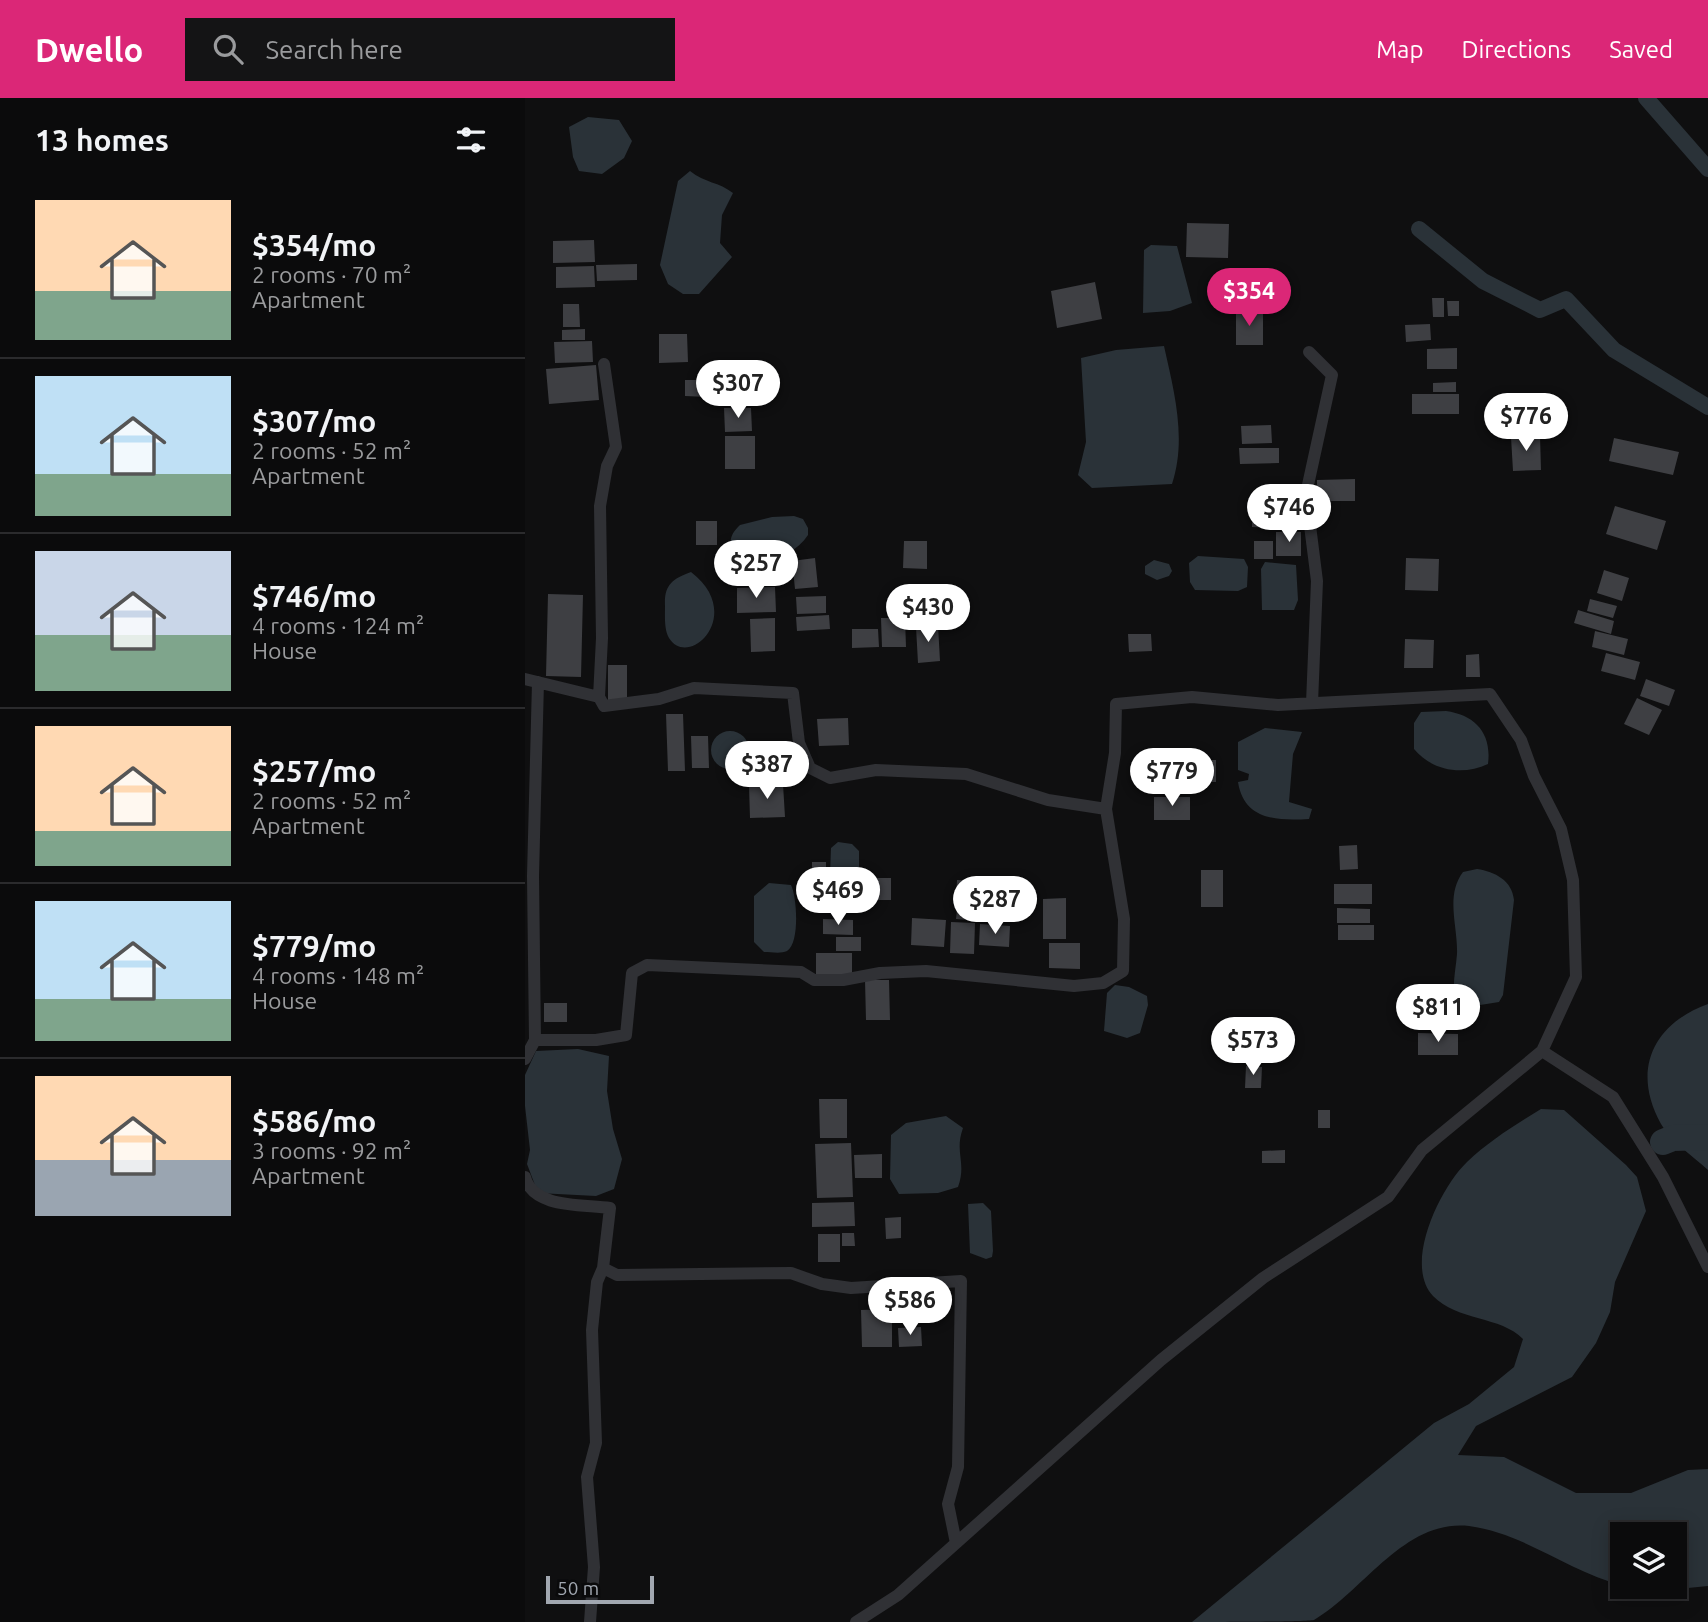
<!DOCTYPE html>
<meta charset="utf-8">
<style>
:root{--surface:#0b0b0c;--page:#141415;--text:#f1f3f6;--muted:#9a9b9d;--line:#2b2b2d;--accent:#db2777}
body{margin:0;font-family:Ubuntu,sans-serif;background:var(--page);color:var(--text);height:100vh;display:flex;flex-direction:column;font-size:26px;white-space:nowrap}
*{box-sizing:border-box;margin:0}
p{font-size:23px;color:var(--muted)}
.icon{flex:none;width:38px;height:38px;fill:none;stroke:currentColor;stroke-width:2;stroke-linecap:round;stroke-linejoin:round}
.map{position:relative;flex:1;overflow:hidden}
.panel{display:flex;flex-direction:column;background:var(--surface);width:525px}
.panel>*{flex:none}
.buttons{position:absolute;left:1085px;top:1424px;display:grid;gap:14px}
.buttons a{display:grid;place-items:center;width:77px;height:77px;border-radius:0px;background:var(--surface);box-shadow:0 4px 18px #0003,0 0 0 2px var(--line);font-size:35px}
.scale{position:absolute;left:21px;bottom:18px;width:108px;box-sizing:border-box;padding-left:7px;border:4px solid #a1a7b0;border-top:0;font-size:19px;line-height:24px;white-space:nowrap;color:#a1a7b0;-webkit-text-stroke:5px #0a0a0b;paint-order:stroke}
.price{position:absolute;translate:-50% -60px;padding:0 16px;border-radius:24px;background:#fff;color:#222;font-size:23px;line-height:46px;filter:drop-shadow(0 2px 4px #0008)}
.price::after{content:'';position:absolute;left:50%;top:42px;width:21px;height:16px;margin-left:-10px;background:inherit;clip-path:polygon(0 0,100% 0,50% 100%)}
.price.active{background:var(--accent);color:#fff}
ul{padding:0;list-style:none}
li{display:flex;align-items:center;gap:21px;height:175px;padding:0 35px}
li+li{border-top:2px solid var(--line)}
li span{display:grid;place-items:center;flex:none;width:196px;height:140px;border-radius:0px;color:#555}
li>.icon{margin-inline-start:auto}
span .icon{width:84px;height:84px;fill:#fffc;stroke-width:1}
li b{font-size:30px}
h2{display:flex;justify-content:space-between;align-items:center;height:84px;padding:0 35px;font-size:30px}
header{display:flex;align-items:center;gap:42px;box-sizing:border-box;height:98px;padding:0 35px;background:var(--accent);color:#fff}
header strong{font-size:33px}
nav{display:flex;gap:38px;margin-inline-start:auto;font-size:24px}
.search{width:490px;height:63px;background:var(--page);display:flex;align-items:center;gap:18px;box-sizing:border-box;padding:0 24px;border-radius:0px;color:var(--muted);font-size:26px}
main{display:flex;flex:1;min-height:0}
.map>svg:first-child{display:block}
.water{fill:#2a3238}
.lines{fill:none;stroke-linecap:round;stroke-linejoin:round}
.canal{stroke:#2a3238;stroke-width:16}
.river{stroke:#2a3238;stroke-width:26}
.building{fill:#3e3f43}
.minor{stroke:#303135;stroke-width:12}
</style>
<header>
<strong>Dwello</strong>
<div class="search"><svg class="icon" aria-label="search" viewBox="0 0 24 24"><circle cx="10" cy="10" r="6"/><path d="M15 15l6 6"/></svg>Search here</div>
<nav><a>Map</a><a>Directions</a><a>Saved</a></nav>
</header>
<main>
<section class="panel">
<h2>13 homes<svg class="icon" aria-label="filters" viewBox="0 0 24 24"><path d="M4 7h16M4 17h16"/><circle cx="9" cy="7" r="2"/><circle cx="15" cy="17" r="2"/></svg></h2>
<ul>
<li><span style="background:linear-gradient(#ffd9b3 65%,#7fa58c 0)"><svg class="icon" aria-label="home" viewBox="0 0 24 24"><path d="M3 11l9-7 9 7M6 9v11h12V9"/></svg></span><div><b>$354/mo</b><p>2 rooms · 70 m²</p><p>Apartment</p></div></li>
<li><span style="background:linear-gradient(#bfe0f5 70%,#7fa58c 0)"><svg class="icon" aria-label="home" viewBox="0 0 24 24"><path d="M3 11l9-7 9 7M6 9v11h12V9"/></svg></span><div><b>$307/mo</b><p>2 rooms · 52 m²</p><p>Apartment</p></div></li>
<li><span style="background:linear-gradient(#c9d6e8 60%,#7fa58c 0)"><svg class="icon" aria-label="home" viewBox="0 0 24 24"><path d="M3 11l9-7 9 7M6 9v11h12V9"/></svg></span><div><b>$746/mo</b><p>4 rooms · 124 m²</p><p>House</p></div></li>
<li><span style="background:linear-gradient(#ffd9b3 75%,#7fa58c 0)"><svg class="icon" aria-label="home" viewBox="0 0 24 24"><path d="M3 11l9-7 9 7M6 9v11h12V9"/></svg></span><div><b>$257/mo</b><p>2 rooms · 52 m²</p><p>Apartment</p></div></li>
<li><span style="background:linear-gradient(#bfe0f5 70%,#7fa58c 0)"><svg class="icon" aria-label="home" viewBox="0 0 24 24"><path d="M3 11l9-7 9 7M6 9v11h12V9"/></svg></span><div><b>$779/mo</b><p>4 rooms · 148 m²</p><p>House</p></div></li>
<li><span style="background:linear-gradient(#ffd9b3 60%,#9aa5b1 0)"><svg class="icon" aria-label="home" viewBox="0 0 24 24"><path d="M3 11l9-7 9 7M6 9v11h12V9"/></svg></span><div><b>$586/mo</b><p>3 rooms · 92 m²</p><p>Apartment</p></div></li>
</ul>
</section>
<div class="map">
<svg width="1183" height="1524" viewBox="0 0 1183 1524">
<rect width="100%" height="100%" fill="#0f0f10"/>
<path class="water" d="M 63,19 L 94,22 L 107,43 L 99,60 L 77,76 L 54,73 L 48,59 L 44,29 Z
M 165,73 C 180,85 194,84 208,95 L 197,117 L 195,145 L 207,159 L 174,196 L 158,196 L 143,186 L 135,167 L 153,83 Z
M 626,147 L 652,148 L 667,205 L 645,213 L 618,215 L 619,152 Z
M 639,248 C 649,293 662,341 647,386 L 567,390 L 553,377 L 561,344 L 556,260 L 591,252 Z
M 269,418 L 278,421 L 283,430 L 283,437 C 269,458 240,468 216,462 C 204,450 201,440 215,427 L 247,419 Z
M 673,458 L 719,461 L 723,469 L 722,489 L 713,493 L 670,492 L 665,484 L 664,465 Z
M 629,462 L 644,466 L 647,473 L 644,478 L 632,482 L 620,476 L 620,468 Z
M 740,464 L 771,467 L 773,502 L 769,512 L 737,512 L 736,471 Z
M 166,474 C 221,516 164,572 144,540 C 139,531 140,518 140,508 C 139,487 147,481 166,474 Z
M 921,613 C 950,617 967,635 963,666 C 938,678 907,673 889,651 L 889,625 L 896,614 Z
M 740,630 L 777,634 L 768,656 L 764,704 L 787,711 L 784,721 C 752,723 719,722 713,684 L 723,682 L 724,676 L 713,672 L 713,644 Z
M186 652a19 19 0 1 1 38 0a19 19 0 1 1-38 0Z
M 313,744 L 327,746 L 334,753 L 334,773 L 330,784 L 316,786 L 305,778 L 306,750 Z
M 952,771 C 970,774 987,782 989,802 L 978,897 L 974,904 L 949,908 L 929,895 C 928,882 931,869 932,856 C 933,828 920,798 938,774 Z
M 244,785 L 266,787 C 272,798 275,846 262,853 C 256,856 246,854 239,854 L 229,844 L 229,798 Z
M 590,887 L 604,889 L 622,898 L 623,907 L 615,935 L 602,940 L 579,933 L 582,895 Z
M 1183,906 L 1183,1072 C 1168,1058 1146,1044 1136,1026 C 1106,972 1128,926 1183,906 Z
M 53,951 L 84,958 L 82,993 L 88,1031 L 97,1061 L 89,1091 L 71,1098 L 13,1095 L 2,1066 L 5,1052 L 0,1008 L 0,977 L 11,953 Z
M 1016,1011 L 1039,1012 L 1101,1067 L 1112,1079 L 1121,1113 L 1090,1184 L 1085,1214 L 1071,1245 L 1047,1279 L 951,1328 L 933,1357 L 979,1359 L 1051,1395 L 1106,1395 L 1163,1372 L 1183,1371 L 1183,1488 L 1143,1492 L 1118,1489 L 1150,1489 L 1150,1437 L 1097,1437 L 1097,1487 C 1044,1474 999,1435 944,1428 C 879,1421 839,1493 789,1522 C 777,1524 687,1524 667,1524 L 909,1325 L 944,1306 L 989,1269 L 998,1241 C 976,1218 932,1223 908,1198 C 878,1166 915,1090 942,1064 C 964,1043 990,1027 1016,1011 Z
M 421,1018 L 438,1030 C 429,1055 442,1064 433,1089 L 413,1095 L 374,1096 L 365,1081 L 366,1037 L 381,1025 Z
M 458,1105 L 466,1113 L 468,1153 L 467,1159 L 461,1161 L 445,1155 L 443,1106 Z"/>
<g class="lines">
<path class="canal" d="M 1121,0 L 1183,71
M 894,131 L 958,183 L 1015,212 L 1041,201 L 1089,252 L 1183,309"/>
<path class="river" d="M 1138,1044 L 1148,1040 L 1183,1039"/>
</g>
<path class="building" d="M 662,125 L 704,126 L 703,160 L 661,159 Z
M 69,142 L 70,164 L 28,165 L 28,143 Z
M 112,166 L 112,182 L 72,183 L 71,167 Z
M 69,168 L 70,189 L 31,190 L 31,169 Z
M 570,184 L 577,221 L 532,230 L 526,193 Z
M 907,200 L 919,200 L 919,219 L 908,219 Z
M 922,203 L 934,203 L 934,218 L 923,218 Z
M 38,206 L 54,206 L 55,229 L 38,229 Z
M 711,214 L 738,214 L 738,247 L 711,247 Z
M 905,226 L 906,242 L 881,244 L 880,227 Z
M 60,231 L 60,242 L 37,242 L 37,232 Z
M 134,236 L 162,236 L 163,264 L 134,265 Z
M 67,243 L 68,264 L 30,265 L 29,244 Z
M 932,250 L 932,271 L 902,271 L 902,251 Z
M 71,267 L 74,302 L 24,306 L 21,271 Z
M 160,282 L 182,282 L 182,299 L 160,298 Z
M 931,284 L 931,294 L 908,294 L 908,285 Z
M 887,296 L 934,296 L 934,316 L 887,316 Z
M 199,310 L 226,310 L 227,333 L 200,334 Z
M 746,327 L 747,345 L 717,346 L 716,328 Z
M 1015,337 L 1016,372 L 988,373 L 986,339 Z
M 200,338 L 230,338 L 230,371 L 200,371 Z
M 1089,340 L 1154,354 L 1148,377 L 1084,363 Z
M 714,350 L 754,350 L 754,365 L 715,366 Z
M 830,381 L 830,403 L 792,403 L 792,382 Z
M 1090,408 L 1141,423 L 1132,452 L 1081,436 Z
M 727,416 L 758,416 L 758,430 L 727,429 Z
M 171,423 L 192,423 L 192,447 L 171,447 Z
M 751,434 L 776,434 L 776,458 L 751,458 Z
M 379,443 L 402,443 L 402,471 L 378,470 Z
M 729,443 L 748,443 L 748,461 L 729,461 Z
M 290,460 L 293,489 L 270,491 L 267,463 Z
M 881,460 L 914,461 L 913,493 L 880,492 Z
M 254,471 L 254,487 L 213,487 L 213,472 Z
M 1079,472 L 1104,480 L 1097,503 L 1072,495 Z
M 250,489 L 251,514 L 212,515 L 212,490 Z
M 23,496 L 58,497 L 56,579 L 21,578 Z
M 301,498 L 301,515 L 272,516 L 271,499 Z
M 1065,501 L 1092,508 L 1088,520 L 1062,513 Z
M 1053,512 L 1089,523 L 1086,536 L 1049,525 Z
M 304,517 L 305,531 L 272,533 L 271,519 Z
M 250,520 L 250,553 L 226,554 L 225,521 Z
M 356,520 L 380,520 L 381,549 L 357,549 Z
M 413,527 L 415,563 L 393,565 L 391,529 Z
M 327,531 L 353,531 L 354,549 L 327,550 Z
M 1070,533 L 1103,541 L 1099,557 L 1067,549 Z
M 603,536 L 626,536 L 627,553 L 604,554 Z
M 880,541 L 909,542 L 908,570 L 879,570 Z
M 1081,555 L 1115,564 L 1110,582 L 1076,573 Z
M 954,556 L 955,579 L 941,579 L 941,557 Z
M 83,567 L 102,567 L 102,602 L 83,602 Z
M 1121,581 L 1150,592 L 1144,608 L 1115,598 Z
M 1112,600 L 1137,612 L 1124,637 L 1099,626 Z
M 141,616 L 158,616 L 160,673 L 143,673 Z
M 323,620 L 324,647 L 294,648 L 292,621 Z
M 166,638 L 183,638 L 184,670 L 167,670 Z
M 652,660 L 652,689 L 637,689 L 636,661 Z
M 656,662 L 691,662 L 691,684 L 656,684 Z
M 258,686 L 260,719 L 225,720 L 224,688 Z
M 629,699 L 665,699 L 665,722 L 629,722 Z
M 832,747 L 833,771 L 815,772 L 814,748 Z
M 287,764 L 301,764 L 301,788 L 287,788 Z
M 676,772 L 698,772 L 698,809 L 676,809 Z
M 345,780 L 366,780 L 366,802 L 345,802 Z
M 432,782 L 453,783 L 452,801 L 431,800 Z
M 809,786 L 847,786 L 847,806 L 809,806 Z
M 286,790 L 341,791 L 341,813 L 285,812 Z
M 541,800 L 541,841 L 518,841 L 518,801 Z
M 433,803 L 460,805 L 458,823 L 431,821 Z
M 812,810 L 845,811 L 845,825 L 812,825 Z
M 387,820 L 421,822 L 419,849 L 386,847 Z
M 298,821 L 328,822 L 328,837 L 298,836 Z
M 426,824 L 450,825 L 449,856 L 425,855 Z
M 455,826 L 485,828 L 484,849 L 454,847 Z
M 813,827 L 849,827 L 849,842 L 813,842 Z
M 311,839 L 336,839 L 336,853 L 311,853 Z
M 524,845 L 555,845 L 555,871 L 524,870 Z
M 291,855 L 327,855 L 327,877 L 291,877 Z
M 340,882 L 364,882 L 365,922 L 341,922 Z
M 19,905 L 42,905 L 42,924 L 19,924 Z
M 893,935 L 933,936 L 933,957 L 893,957 Z
M 721,968 L 737,969 L 736,990 L 720,990 Z
M 294,1001 L 322,1001 L 322,1040 L 295,1040 Z
M 793,1012 L 805,1012 L 805,1030 L 793,1030 Z
M 326,1045 L 328,1099 L 292,1100 L 290,1046 Z
M 760,1052 L 760,1065 L 737,1065 L 737,1053 Z
M 357,1056 L 357,1080 L 330,1080 L 329,1057 Z
M 329,1104 L 330,1128 L 287,1129 L 287,1105 Z
M 376,1119 L 376,1140 L 361,1141 L 360,1120 Z
M 317,1135 L 329,1135 L 330,1148 L 317,1148 Z
M 293,1136 L 315,1136 L 315,1164 L 293,1164 Z
M 367,1211 L 367,1249 L 337,1249 L 336,1212 Z
M 396,1229 L 397,1248 L 374,1249 L 373,1230 Z"/>
<g class="lines">
<path class="minor" d="M 784,254 L 807,277 L 781,396 L 792,483 L 787,605
M 0,581 L 74,599 L 77,540 L 75,408 L 82,368 L 91,349 L 79,266
M 74,599 L 79,608 L 134,601 L 169,590 L 268,595 L 274,645 L 285,670 L 305,680 L 351,672 L 441,676 L 523,702 L 581,711 L 590,655 L 591,606 L 667,599 L 753,607 L 965,596 L 996,642 L 1009,678 L 1036,731 L 1048,782 L 1051,879 L 1017,953
M 10,942 L 71,942 L 101,937 L 107,875 L 122,867 L 276,874 L 289,882 L 318,882 L 355,875 L 401,873 L 549,888 L 578,885 L 598,873 L 599,821 L 581,711
M 0,961 L 10,942 L 8,778 L 13,584
M 0,1079 C 8,1111 59,1106 85,1110 L 78,1170 L 92,1177 L 266,1175 L 297,1186 L 326,1190 L 436,1183 L 433,1369 L 423,1406 L 431,1445
M 65,1524 L 69,1469 L 62,1379 L 71,1345 L 67,1232 L 72,1184 L 78,1170
M 331,1524 L 373,1497 L 636,1262 L 738,1180 L 863,1099 L 897,1052 L 1017,953 L 1088,999 L 1138,1079 L 1183,1169"/>
</g>
</svg>
<div class="buttons">
<a><svg class="icon" aria-label="layers" viewBox="0 0 24 24"><path d="M12 4l9 5-9 5-9-5zM3 14l9 5 9-5"/></svg></a>
</div>
<div class="scale">50 m</div>
<b class="price active" style="left:724px;top:230px">$354</b>
<b class="price" style="left:213px;top:322px">$307</b>
<b class="price" style="left:1001px;top:355px">$776</b>
<b class="price" style="left:764px;top:446px">$746</b>
<b class="price" style="left:231px;top:502px">$257</b>
<b class="price" style="left:403px;top:546px">$430</b>
<b class="price" style="left:242px;top:703px">$387</b>
<b class="price" style="left:647px;top:710px">$779</b>
<b class="price" style="left:313px;top:829px">$469</b>
<b class="price" style="left:470px;top:838px">$287</b>
<b class="price" style="left:913px;top:946px">$811</b>
<b class="price" style="left:728px;top:979px">$573</b>
<b class="price" style="left:385px;top:1239px">$586</b>
</div>
</main>
